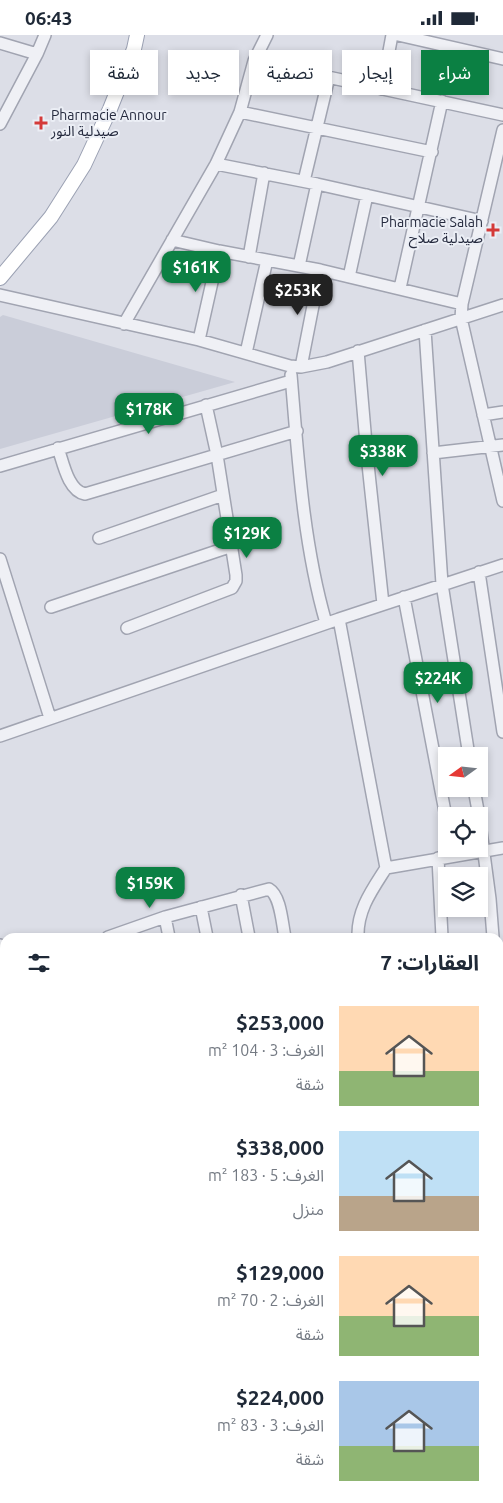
<!DOCTYPE html>
<html lang="ar">
<meta charset="utf-8">
<style>
:root{--surface:#fff;--page:#f6f6f7;--text:#1f2937;--muted:#747a83;--accent:#0b8043}
body{margin:0;font-family:Ubuntu,"Noto Sans Arabic",sans-serif;background:var(--page);color:var(--text);direction:rtl;height:100vh;display:flex;flex-direction:column;font-size:19px;white-space:nowrap}
*{box-sizing:border-box;margin:0}
p{font-size:16px;color:var(--muted)}
.icon{flex:none;width:28px;height:28px;fill:none;stroke:currentColor;stroke-width:2;stroke-linecap:round;stroke-linejoin:round}
.map{position:relative;flex:1;overflow:hidden;direction:ltr}
.drawer{position:absolute;left:0px;top:898px;width:504px;height:571px;display:flex;flex-direction:column;background:var(--surface);border-radius:15px 15px 0 0;box-shadow:0 2px 8px #0003;direction:rtl}
.drawer>*{flex:none}
.banner{position:absolute;left:15px;top:15px;width:474px;height:45px;direction:rtl;display:flex;gap:10px}
.needle{width:32px;rotate:255deg}
.tools{position:absolute;left:438px;top:712px;display:grid;gap:10px}
.tools a{display:grid;place-items:center;width:50px;height:50px;border-radius:0px;background:var(--surface);box-shadow:0 2px 8px #0003;font-size:25px}
.price{position:absolute;translate:-50% -42px;padding:0 11px;border-radius:10px;background:var(--accent);color:#fff;font-size:16px;line-height:32px;filter:drop-shadow(0 1px 2px #0008)}
.price::after{content:'';position:absolute;left:50%;top:30px;width:15px;height:11px;margin-left:-8px;background:inherit;clip-path:polygon(0 0,100% 0,50% 100%)}
.price.on{background:#222;color:#fff}
ul{padding:0;list-style:none}
li{display:flex;align-items:center;gap:15px;height:125px;padding:0 25px}
li span{display:grid;place-items:center;flex:none;width:140px;height:100px;border-radius:0px;color:#555}
li>.icon{margin-inline-start:auto}
span .icon{width:60px;height:60px;fill:#fffc;stroke-width:1}
li b{font-size:21px}
h2{display:flex;justify-content:space-between;align-items:center;height:60px;padding:0 25px;font-size:21px}
.chip{padding:0 18px;border-radius:0px;background:var(--surface);box-shadow:0 2px 8px #0003;font-size:18px;line-height:45px}
.chip.on{background:var(--accent);color:#fff}
.status{display:flex;justify-content:space-between;align-items:center;height:35px;padding:0 25px;background:var(--surface);direction:ltr}
.status svg{height:14px;fill:currentColor}
.map>svg:first-child{display:block}
.built{fill:#cacdd9}
.lines{fill:none;stroke-linecap:round;stroke-linejoin:round}
.minor-casing{stroke:#a1a4b1;stroke-width:14}
.major-casing{stroke:#9ba1b3;stroke-width:16}
.path{stroke:#b6b9c2;stroke-width:2;stroke-dasharray:4 4;stroke-linecap:butt}
.minor{stroke:#eff0f5;stroke-width:11}
.major{stroke:#fff;stroke-width:14}
.poi-dot{fill:#d43a39;stroke:#ebeef5;stroke-width:2}
.labels{text-anchor:middle;stroke-width:4;stroke-linejoin:round;paint-order:stroke}
.poi-label{font-size:14px;fill:#252a3e;stroke:#ebeef5;text-anchor:start}
</style>
<div class="status"><b>06:43</b><svg viewBox="0 0 49 12"><path d="M0 12V9h3v3zM5 12V6h3v6zM10 12V3h3v9zM15 12V0h3v12zM26 1h20v11H26zM47 4h2v5h-2z"/></svg></div>
<div class="map">
<svg width="503" height="1468" viewBox="0 0 503 1468">
<rect width="100%" height="100%" fill="#dcdee7"/>
<path class="built" d="M 3,280 L 235,347 L 0,414 L 0,282 Z"/>
<g class="lines">
<g class="minor-casing">
<path id="minor" d="M 398,0 L 503,24
M 0,8 L 37,19
M 254,26 L 503,80
M 382,54 L 392,0
M 240,77 L 432,117
M 0,89 L 37,19 L 45,0
M 503,95 L 462,269 L 461,283 L 503,466
M 216,129 L 317,149 L 482,186
M 304,146 L 329,42
M 172,205 L 219,216 L 320,235 L 462,269
M 249,222 L 264,138
M 299,231 L 317,149
M 349,242 L 367,160
M 400,253 L 442,66
M 0,260 L 199,305 L 290,331 L 301,332 L 327,327 L 503,270
M 124,289 L 216,129 L 240,77 L 254,26 L 267,0
M 425,295 L 442,549 L 469,721
M 199,305 L 219,216
M 358,316 L 367,420 L 383,569
M 246,318 L 267,225
M 301,332 L 320,235
M 291,340 C 298,423 303,508 326,588
M 483,380 L 503,377
M 58,413 C 63,427 68,456 85,459 L 297,396
M 433,418 L 503,410
M 0,431 L 291,346
M 99,503 L 223,460
M 0,524 L 50,683
M 479,537 L 503,697
M 404,562 L 446,782
M 51,572 L 232,511
M 339,584 L 503,530
M 127,593 L 232,553 L 236,546 L 236,540 L 217,420 L 206,370
M 0,701 L 339,584 L 386,833 L 503,813
M 474,754 L 479,781
M 479,781 L 490,864 L 493,902
M 438,823 L 442,902
M 241,860 L 249,902
M 201,872 L 207,902
M 165,882 L 169,902
M 108,902 L 165,882 L 269,854 C 281,861 282,889 285,902
M 358,902 C 357,875 372,855 386,833
M 0,910 L 5,930
M 499,944 L 503,944
M 0,1109 L 5,1134
M 0,1263 L 5,1291"/>
</g>
<g class="major-casing">
<path id="major" d="M 0,243 L 51,182 L 84,130 L 110,74 L 134,14 L 137,0"/>
</g>
<path class="path" d="M 499,1369 L 503,1373
M 61,1464 L 73,1465
M 343,1464 L 345,1468
M 0,1465 L 8,1464
M 66,1468 L 76,1464
M 274,1468 L 284,1464"/>
<use href="#minor" class="minor"/>
<use href="#major" class="major"/>
</g>
<g class="poi-dot">
<path d="M38.5 80.5h5v5h5v5h-5v5h-5v-5h-5v-5h5z"/>
<path d="M490.5 187.5h5v5h5v5h-5v5h-5v-5h-5v-5h5z"/>
</g>
<g class="labels">
<g class="poi-label">
<text x="51" y="85">Pharmacie Annour<tspan x="51" dy="16">صيدلية النور</tspan></text>
<text x="483" y="192" text-anchor="end">Pharmacie Salah<tspan x="483" dy="16">صيدلية صلاح</tspan></text>
</g>
</g>
</svg>
<div class="tools">
<a><svg class="needle" viewBox="-14 -14 28 28"><path d="M0-13l5 13h-10z" fill="#e53935"/><path d="M0 13l5-13h-10z" fill="#747a83"/></svg></a>
<a><svg class="icon" aria-label="locate" viewBox="0 0 24 24"><circle cx="12" cy="12" r="6"/><path d="M12 2v4M12 18v4M2 12h4M18 12h4"/></svg></a>
<a><svg class="icon" aria-label="layers" viewBox="0 0 24 24"><path d="M12 4l9 5-9 5-9-5zM3 14l9 5 9-5"/></svg></a>
</div>
<b class="price" style="left:196px;top:258px">$161K</b>
<b class="price on" style="left:298px;top:281px">$253K</b>
<b class="price" style="left:149px;top:400px">$178K</b>
<b class="price" style="left:383px;top:442px">$338K</b>
<b class="price" style="left:247px;top:524px">$129K</b>
<b class="price" style="left:438px;top:669px">$224K</b>
<b class="price" style="left:150px;top:874px">$159K</b>
<div class="banner">
<a class="chip on">شراء</a>
<a class="chip">إيجار</a>
<a class="chip">تصفية</a>
<a class="chip">جديد</a>
<a class="chip">شقة</a>
</div>
<section class="drawer">
<h2>العقارات: 7<svg class="icon" aria-label="filters" viewBox="0 0 24 24"><path d="M4 7h16M4 17h16"/><circle cx="9" cy="7" r="2"/><circle cx="15" cy="17" r="2"/></svg></h2>
<ul>
<li><span style="background:linear-gradient(#ffd9b3 65%,#8fb573 0)"><svg class="icon" aria-label="home" viewBox="0 0 24 24"><path d="M3 11l9-7 9 7M6 9v11h12V9"/></svg></span><div><b>$253,000</b><p>الغرف: 3 · 104 m²</p><p>شقة</p></div></li>
<li><span style="background:linear-gradient(#bfe0f5 65%,#b9a48a 0)"><svg class="icon" aria-label="home" viewBox="0 0 24 24"><path d="M3 11l9-7 9 7M6 9v11h12V9"/></svg></span><div><b>$338,000</b><p>الغرف: 5 · 183 m²</p><p>منزل</p></div></li>
<li><span style="background:linear-gradient(#ffd9b3 60%,#8fb573 0)"><svg class="icon" aria-label="home" viewBox="0 0 24 24"><path d="M3 11l9-7 9 7M6 9v11h12V9"/></svg></span><div><b>$129,000</b><p>الغرف: 2 · 70 m²</p><p>شقة</p></div></li>
<li><span style="background:linear-gradient(#a9c7e8 65%,#8fb573 0)"><svg class="icon" aria-label="home" viewBox="0 0 24 24"><path d="M3 11l9-7 9 7M6 9v11h12V9"/></svg></span><div><b>$224,000</b><p>الغرف: 3 · 83 m²</p><p>شقة</p></div></li>
</ul>
</section>
</div>
